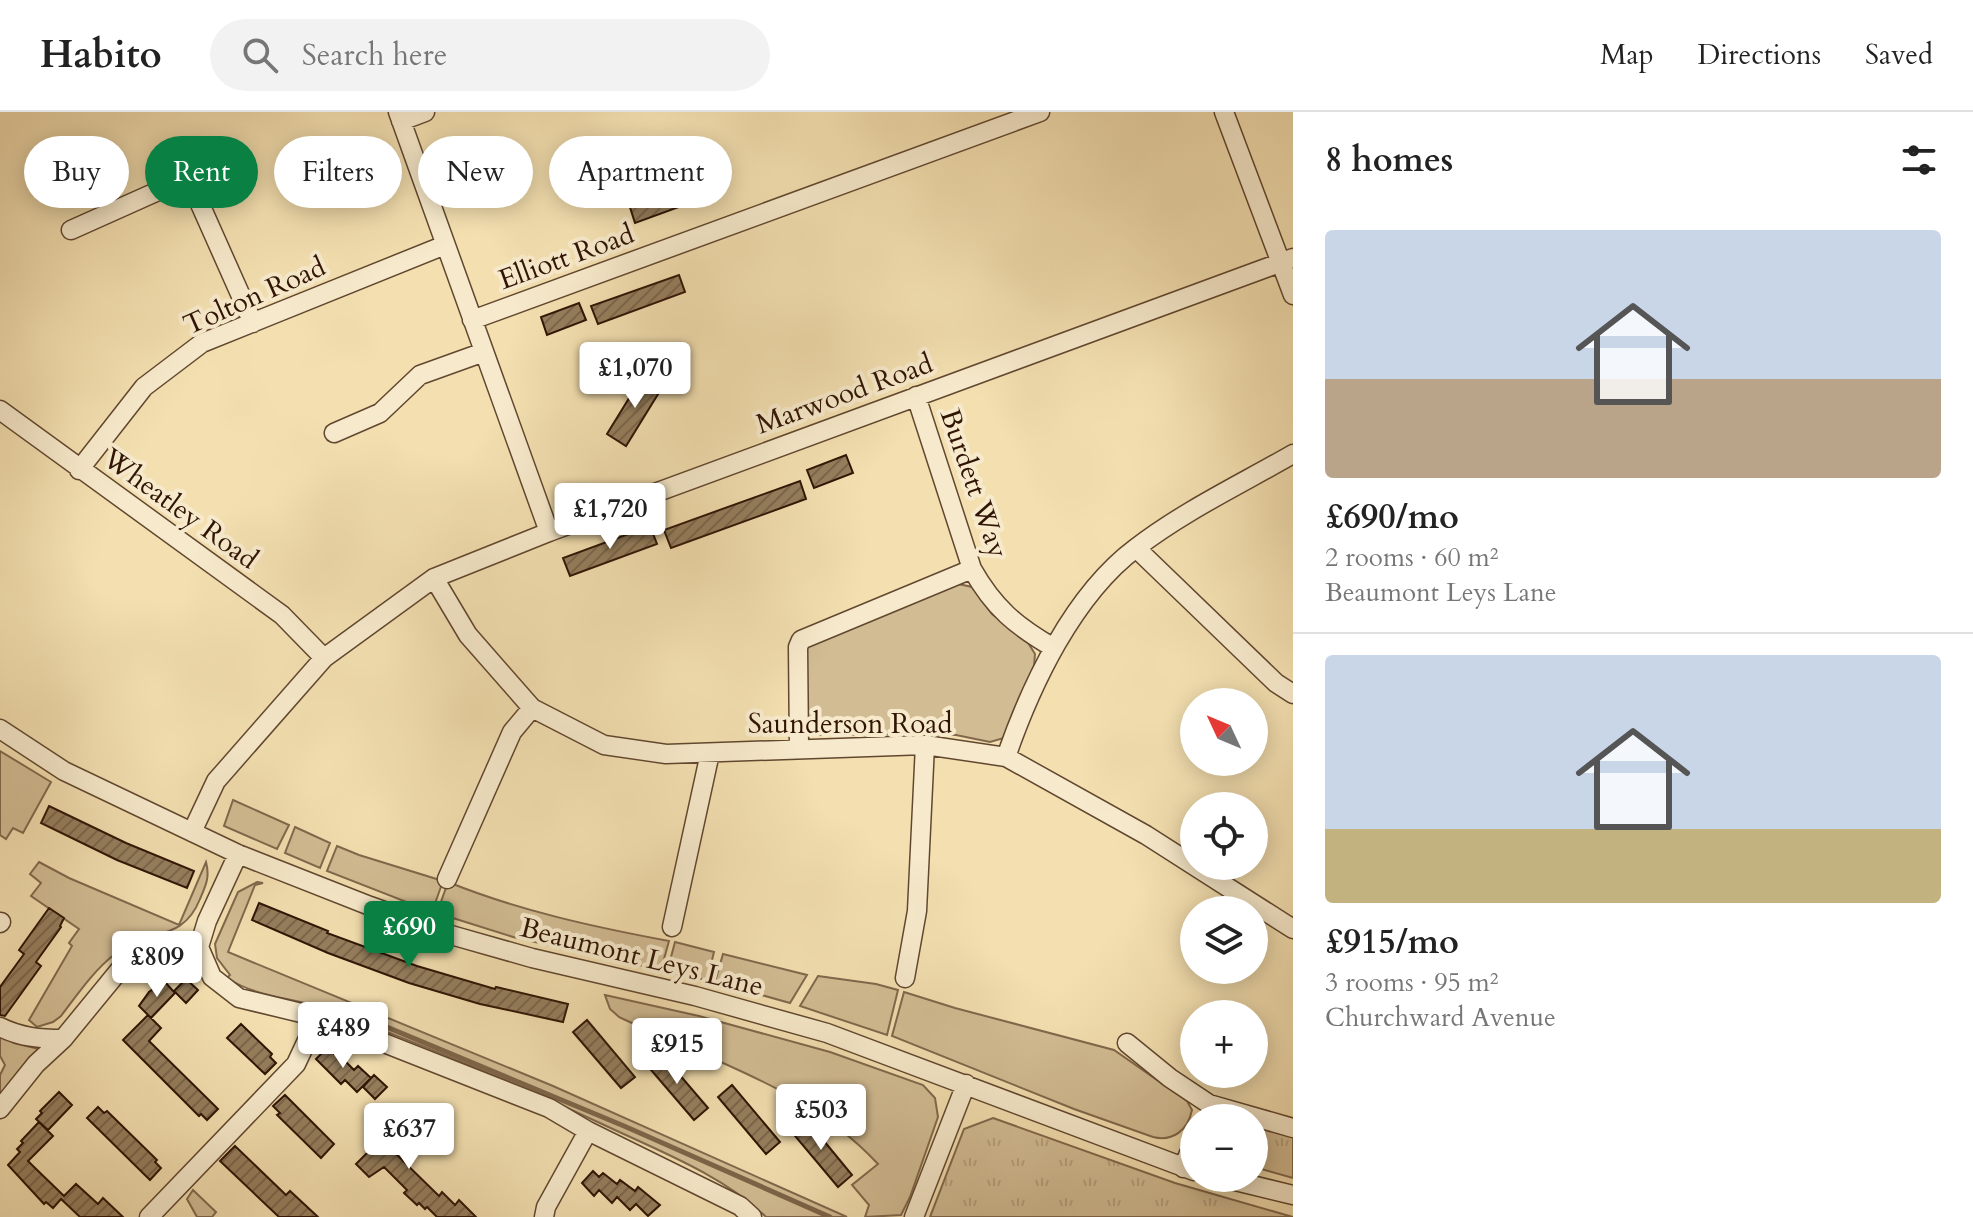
<!DOCTYPE html>
<meta charset="utf-8">
<style>
:root{--surface:#fff;--page:#f2f2f2;--text:#222;--muted:#767676;--line:#e0e0e0;--accent:#0b8043}
body{margin:0;font-family:Cardo,serif;background:var(--page);color:var(--text);height:100vh;display:flex;flex-direction:column;font-size:30px;white-space:nowrap}
*{box-sizing:border-box;margin:0}
p{font-size:26px;color:var(--muted)}
.icon{flex:none;width:44px;height:44px;fill:none;stroke:currentColor;stroke-width:2;stroke-linecap:round;stroke-linejoin:round}
.map{position:relative;flex:1;overflow:hidden}
.drawer{display:flex;flex-direction:column;background:var(--surface);width:680px}
.drawer>*{flex:none}
.top-card{position:absolute;left:24px;top:24px;width:760px;height:72px;display:flex;gap:16px}
.needle{width:52px;rotate:314deg}
.controls{position:absolute;left:1180px;top:576px;display:grid;gap:16px}
.controls a{display:grid;place-items:center;width:88px;height:88px;border-radius:50%;background:var(--surface);box-shadow:0 4px 20px #0003;font-size:40px}
.price{position:absolute;translate:-50% -68px;padding:0 18px;border-radius:8px;background:#fff;color:#222;font-size:26px;line-height:52px;filter:drop-shadow(0 2px 4px #0008)}
.price::after{content:'';position:absolute;left:50%;top:48px;width:24px;height:18px;margin-left:-12px;background:inherit;clip-path:polygon(0 0,100% 0,50% 100%)}
.price.current{background:var(--accent);color:#fff}
ul{padding:0;list-style:none}
li{display:grid;align-content:center;gap:16px;height:424px;padding:0 32px}
li+li{border-top:2px solid var(--line)}
li span{display:grid;place-items:center;height:248px;border-radius:8px;color:#555}
li>.icon{margin-inline-start:auto}
span .icon{width:144px;height:144px;fill:#fffc;stroke-width:1}
li b{font-size:34px}
h2{display:flex;justify-content:space-between;align-items:center;height:96px;padding:0 32px;font-size:34px}
.pill{padding:0 28px;border-radius:36px;background:var(--surface);box-shadow:0 4px 20px #0003;font-size:28px;line-height:72px}
.pill.current{background:var(--accent);color:#fff}
header{display:flex;align-items:center;gap:48px;box-sizing:border-box;height:112px;padding:0 40px;background:var(--surface);border-bottom:2px solid var(--line)}
header strong{font-size:38px}
nav{display:flex;gap:44px;margin-inline-start:auto;font-size:28px}
.search{width:560px;height:72px;background:var(--page);display:flex;align-items:center;gap:20px;box-sizing:border-box;padding:0 28px;border-radius:44px;color:var(--muted);font-size:30px}
main{display:flex;flex:1;min-height:0}
.map>svg:first-child{display:block}
.grass{fill:#d2bc93;stroke:#81684c;stroke-width:2}
.park{fill:url(#park-tufts);stroke:#81684c;stroke-width:2}
.lines{fill:none;stroke-linecap:round;stroke-linejoin:round}
.stream{stroke:#7d6448;stroke-width:5}
.building{fill:url(#building-hatch);stroke:#301404;stroke-width:2}
.minor-casing{stroke:#61472f;stroke-width:21}
.minor{stroke:#f7eacc;stroke-width:18}
.labels{text-anchor:middle;stroke-width:8;stroke-linejoin:round;paint-order:stroke}
.street-label{font-size:28px;fill:#301404;stroke:#f7eacc}
</style>
<header>
<strong>Habito</strong>
<div class="search"><svg class="icon" aria-label="search" viewBox="0 0 24 24"><circle cx="10" cy="10" r="6"/><path d="M15 15l6 6"/></svg>Search here</div>
<nav><a>Map</a><a>Directions</a><a>Saved</a></nav>
</header>
<main>
<div class="map">
<svg width="1293" height="1105" viewBox="0 0 1293 1105">
<defs>
<pattern id="park-tufts" width="24" height="20" patternUnits="userSpaceOnUse" patternTransform="scale(2)"><rect width="24" height="20" fill="#d2bc93"/><path d="M3 7l-1-3M5 7V3M7 7l1-3M15 17l-1-3M17 17v-4M19 17l1-3" fill="none" stroke="#b5a17d"/></pattern>
<pattern id="building-hatch" width="6" height="6" patternUnits="userSpaceOnUse" patternTransform="scale(2)"><rect width="6" height="6" fill="#957e5d"/><path d="M-1 1l2-2M0 6l6-6M5 7l2-2" fill="none" stroke="#7a664b"/></pattern>
</defs>
<rect width="100%" height="100%" fill="#f3dfb0"/>
<filter id="stains"><feTurbulence type="fractalNoise" baseFrequency=".0025" numOctaves="4"/><feColorMatrix values="0 0 0 0 .2 0 0 0 0 .09 0 0 0 0 .02 0 0 0 .5 -.17"/></filter>
<radialGradient id="worn" r=".72"><stop offset=".6" stop-color="#630" stop-opacity="0"/><stop offset="1" stop-color="#630" stop-opacity=".3"/></radialGradient>
<path class="grass" d="M 954,471 L 972,475 L 992,502 L 1027,529 L 1035,542 L 1034,554 L 1004,626 L 990,630 L 956,623 L 927,622 L 816,623 L 807,608 L 806,527 Z
M 0,639 L 51,670 L 23,721 L 13,716 L 6,727 L 0,723 Z
M 233,688 L 289,713 L 277,737 L 224,714 Z
M 295,715 L 330,731 L 320,756 L 285,741 Z
M 337,734 L 359,743 L 443,769 L 432,800 L 327,759 Z
M 39,750 L 69,766 L 179,813 L 206,750 C 210,765 206,773 200,787 C 182,832 148,815 115,842 C 94,858 77,883 61,904 L 53,910 L 37,915 L 29,908 L 72,834 L 69,831 L 79,817 L 31,784 L 41,771 L 30,762 Z
M 257,770 L 263,771 L 255,773 L 228,840 L 553,974 L 847,1105 L 766,1105 C 723,1063 657,1038 602,1012 C 513,970 419,931 326,897 C 292,885 258,886 227,866 L 230,863 L 217,846 L 215,832 L 238,780 Z
M 448,770 C 520,799 594,815 669,829 L 661,858 L 513,825 L 437,801 Z
M 675,830 L 714,840 L 707,868 L 667,860 Z
M 723,842 L 807,863 L 790,891 L 715,870 Z
M 818,864 L 876,872 L 898,878 L 887,923 L 800,894 Z
M 904,880 L 955,896 L 1114,938 L 1187,989 L 1192,998 C 1188,1018 1173,1030 1153,1025 L 1074,997 L 892,924 Z
M 605,883 L 699,904 L 830,940 L 923,973 L 935,986 L 938,1005 L 910,1085 L 901,1103 L 865,1105 L 869,1093 L 852,1073 L 878,1052 C 808,976 709,948 619,905 L 610,897 Z
M 0,923 L 14,931 L 39,937 L 0,986 L 0,963 L 5,953 L 0,944 Z
M 193,1078 L 216,1100 L 212,1105 L 197,1105 L 187,1087 Z"/>
<path class="park" d="M 993,1006 L 1175,1071 L 1293,1105 L 930,1105 L 964,1017 Z
M 1254,1012 L 1293,1024 L 1293,1066 L 1254,1055 Z"/>
<g class="lines">
<path class="stream" d="M 334,893 L 624,1014 L 830,1105"/>
</g>
<path class="building" d="M 693,65 L 701,87 L 635,111 L 628,89 Z
M 679,163 L 685,180 L 598,212 L 591,194 Z
M 579,191 L 586,208 L 547,223 L 541,205 Z
M 644,262 L 663,274 L 626,334 L 607,322 Z
M 846,343 L 853,361 L 814,376 L 807,358 Z
M 800,369 L 806,387 L 671,436 L 664,418 Z
M 650,414 L 657,432 L 570,464 L 563,446 Z
M 49,694 L 126,731 L 194,759 L 187,776 L 117,748 L 41,711 Z
M 259,791 L 328,819 L 327,821 L 417,854 L 495,877 L 496,875 L 568,892 L 563,910 L 480,892 L 409,871 L 328,841 L 252,808 Z
M 49,796 L 64,806 L 60,814 L 61,815 L 36,850 L 41,854 L 5,904 L 0,903 L 0,875 L 24,842 L 19,838 Z
M 186,867 L 198,878 L 186,891 L 174,879 Z
M 164,869 L 175,881 L 151,906 L 139,894 L 149,880 Z
M 148,903 L 161,916 L 149,929 L 218,997 L 207,1008 L 201,1002 L 199,1004 L 123,928 Z
M 587,908 L 635,965 L 621,976 L 573,920 Z
M 241,912 L 272,942 L 270,945 L 276,951 L 265,962 L 227,926 Z
M 327,936 L 334,942 L 336,940 L 354,958 L 358,954 L 371,966 L 357,980 L 345,968 L 341,972 L 316,947 Z
M 660,940 L 708,996 L 694,1008 L 646,952 Z
M 374,963 L 387,975 L 375,987 L 363,975 Z
M 732,973 L 780,1030 L 766,1042 L 718,985 Z
M 59,980 L 72,993 L 48,1018 L 36,1007 L 42,1001 L 40,999 Z
M 285,983 L 334,1032 L 321,1046 L 277,1003 L 280,1001 L 273,994 Z
M 98,995 L 104,1001 L 107,999 L 157,1048 L 155,1050 L 161,1056 L 150,1068 L 87,1006 Z
M 407,1001 L 422,1016 L 396,1042 L 439,1084 L 442,1080 L 455,1093 L 459,1088 L 476,1105 L 437,1105 L 427,1095 L 425,1097 L 419,1091 L 417,1093 L 404,1081 L 407,1078 L 384,1055 L 369,1065 L 356,1052 Z
M 805,1006 L 852,1063 L 838,1075 L 790,1018 Z
M 39,1010 L 53,1024 L 28,1049 L 33,1054 L 64,1084 L 76,1072 L 98,1092 L 103,1086 L 123,1105 L 80,1105 L 61,1087 L 53,1096 L 46,1090 L 44,1092 L 8,1053 L 20,1040 L 17,1037 L 23,1031 L 21,1029 Z
M 235,1034 L 286,1083 L 290,1079 L 318,1105 L 279,1105 L 220,1049 Z
M 593,1059 L 599,1065 L 603,1061 L 617,1072 L 620,1068 L 635,1079 L 638,1075 L 660,1093 L 648,1104 L 636,1092 L 630,1098 L 617,1085 L 612,1091 L 599,1078 L 594,1084 L 582,1071 Z"/>
<g class="lines">
<g class="minor-casing">
<path id="minor" d="M 398,0 L 549,420
M 1224,0 L 1293,183
M 401,9 L 425,0
M 188,65 L 253,211
M 71,118 L 214,54
M 472,208 L 1040,0
M 916,284 L 972,457 C 994,496 1016,514 1054,536
M 0,298 L 282,503 L 324,546
M 334,321 L 380,301 L 420,263 L 484,240
M 79,358 L 144,275 L 202,231 L 445,133
M 1136,436 L 1276,571 L 1293,582
M 434,466 L 468,523 L 532,596 L 604,633 L 666,642 L 925,633 L 1006,645 L 1146,723 L 1293,817
M 0,617 L 64,659 L 238,742 L 370,794 L 451,823 L 532,846 L 695,884 L 827,921 L 1194,1059
M 799,636 L 798,535 L 801,528 L 972,457
M 1006,645 C 1031,573 1073,483 1136,436 C 1184,399 1241,372 1293,342
M 192,720 L 216,669 L 324,546 L 434,466 L 549,420 L 1293,146
M 447,767 L 512,620 L 532,596
M 0,811 L 1,810
M 672,815 L 710,641
M 199,835 L 212,865 L 239,886 L 318,905 L 549,996 L 588,1019 L 740,1094 L 752,1105
M 905,866 L 917,799 L 925,633
M 0,915 C 20,925 40,927 63,927
M 1127,931 L 1170,966 L 1209,992 L 1293,1016
M 0,997 L 36,952 L 63,927 L 122,855 L 143,842 L 199,835 L 207,809 L 238,742
M 1183,1056 L 1194,1029
M 1223,1066 L 1293,1083
M 149,1105 L 296,952 L 318,905
M 544,1105 L 546,1095 L 588,1019
M 914,1105 L 966,972"/>
</g>
<use href="#minor" class="minor"/>
</g>
<g class="labels">
<g class="street-label">
<text transform="translate(566 144) rotate(-20)" y="10">Elliott Road</text>
<text transform="translate(254 183) rotate(-24)" y="10">Tolton Road</text>
<text transform="translate(844 281) rotate(-20)" y="10">Marwood Road</text>
<text transform="translate(975 371) rotate(71)" y="10">Burdett Way</text>
<text transform="translate(181 396) rotate(36)" y="10">Wheatley Road</text>
<text x="850" y="621">Saunderson Road</text>
<text transform="translate(642 844) rotate(14)" y="10">Beaumont Leys Lane</text>
</g>
</g>
<rect width="100%" height="100%" filter="url(#stains)"/>
<rect width="100%" height="100%" fill="url(#worn)"/>
</svg>
<div class="controls">
<a><svg class="needle" viewBox="-14 -14 28 28"><path d="M0-13l5 13h-10z" fill="#e53935"/><path d="M0 13l5-13h-10z" fill="#767676"/></svg></a>
<a><svg class="icon" aria-label="locate" viewBox="0 0 24 24"><circle cx="12" cy="12" r="6"/><path d="M12 2v4M12 18v4M2 12h4M18 12h4"/></svg></a>
<a><svg class="icon" aria-label="layers" viewBox="0 0 24 24"><path d="M12 4l9 5-9 5-9-5zM3 14l9 5 9-5"/></svg></a>
<a>+</a>
<a>−</a>
</div>
<b class="price" style="left:635px;top:298px">£1,070</b>
<b class="price" style="left:610px;top:439px">£1,720</b>
<b class="price current" style="left:409px;top:857px">£690</b>
<b class="price" style="left:157px;top:887px">£809</b>
<b class="price" style="left:343px;top:958px">£489</b>
<b class="price" style="left:677px;top:974px">£915</b>
<b class="price" style="left:821px;top:1040px">£503</b>
<b class="price" style="left:409px;top:1059px">£637</b>
<div class="top-card">
<a class="pill">Buy</a>
<a class="pill current">Rent</a>
<a class="pill">Filters</a>
<a class="pill">New</a>
<a class="pill">Apartment</a>
</div>
</div>
<section class="drawer">
<h2>8 homes<svg class="icon" aria-label="filters" viewBox="0 0 24 24"><path d="M4 7h16M4 17h16"/><circle cx="9" cy="7" r="2"/><circle cx="15" cy="17" r="2"/></svg></h2>
<ul>
<li><span style="background:linear-gradient(#c9d6e8 60%,#b9a48a 0)"><svg class="icon" aria-label="home" viewBox="0 0 24 24"><path d="M3 11l9-7 9 7M6 9v11h12V9"/></svg></span><div><b>£690/mo</b><p>2 rooms · 60 m²</p><p>Beaumont Leys Lane</p></div></li>
<li><span style="background:linear-gradient(#c9d6e8 70%,#c2b280 0)"><svg class="icon" aria-label="home" viewBox="0 0 24 24"><path d="M3 11l9-7 9 7M6 9v11h12V9"/></svg></span><div><b>£915/mo</b><p>3 rooms · 95 m²</p><p>Churchward Avenue</p></div></li>
</ul>
</section>
</main>
